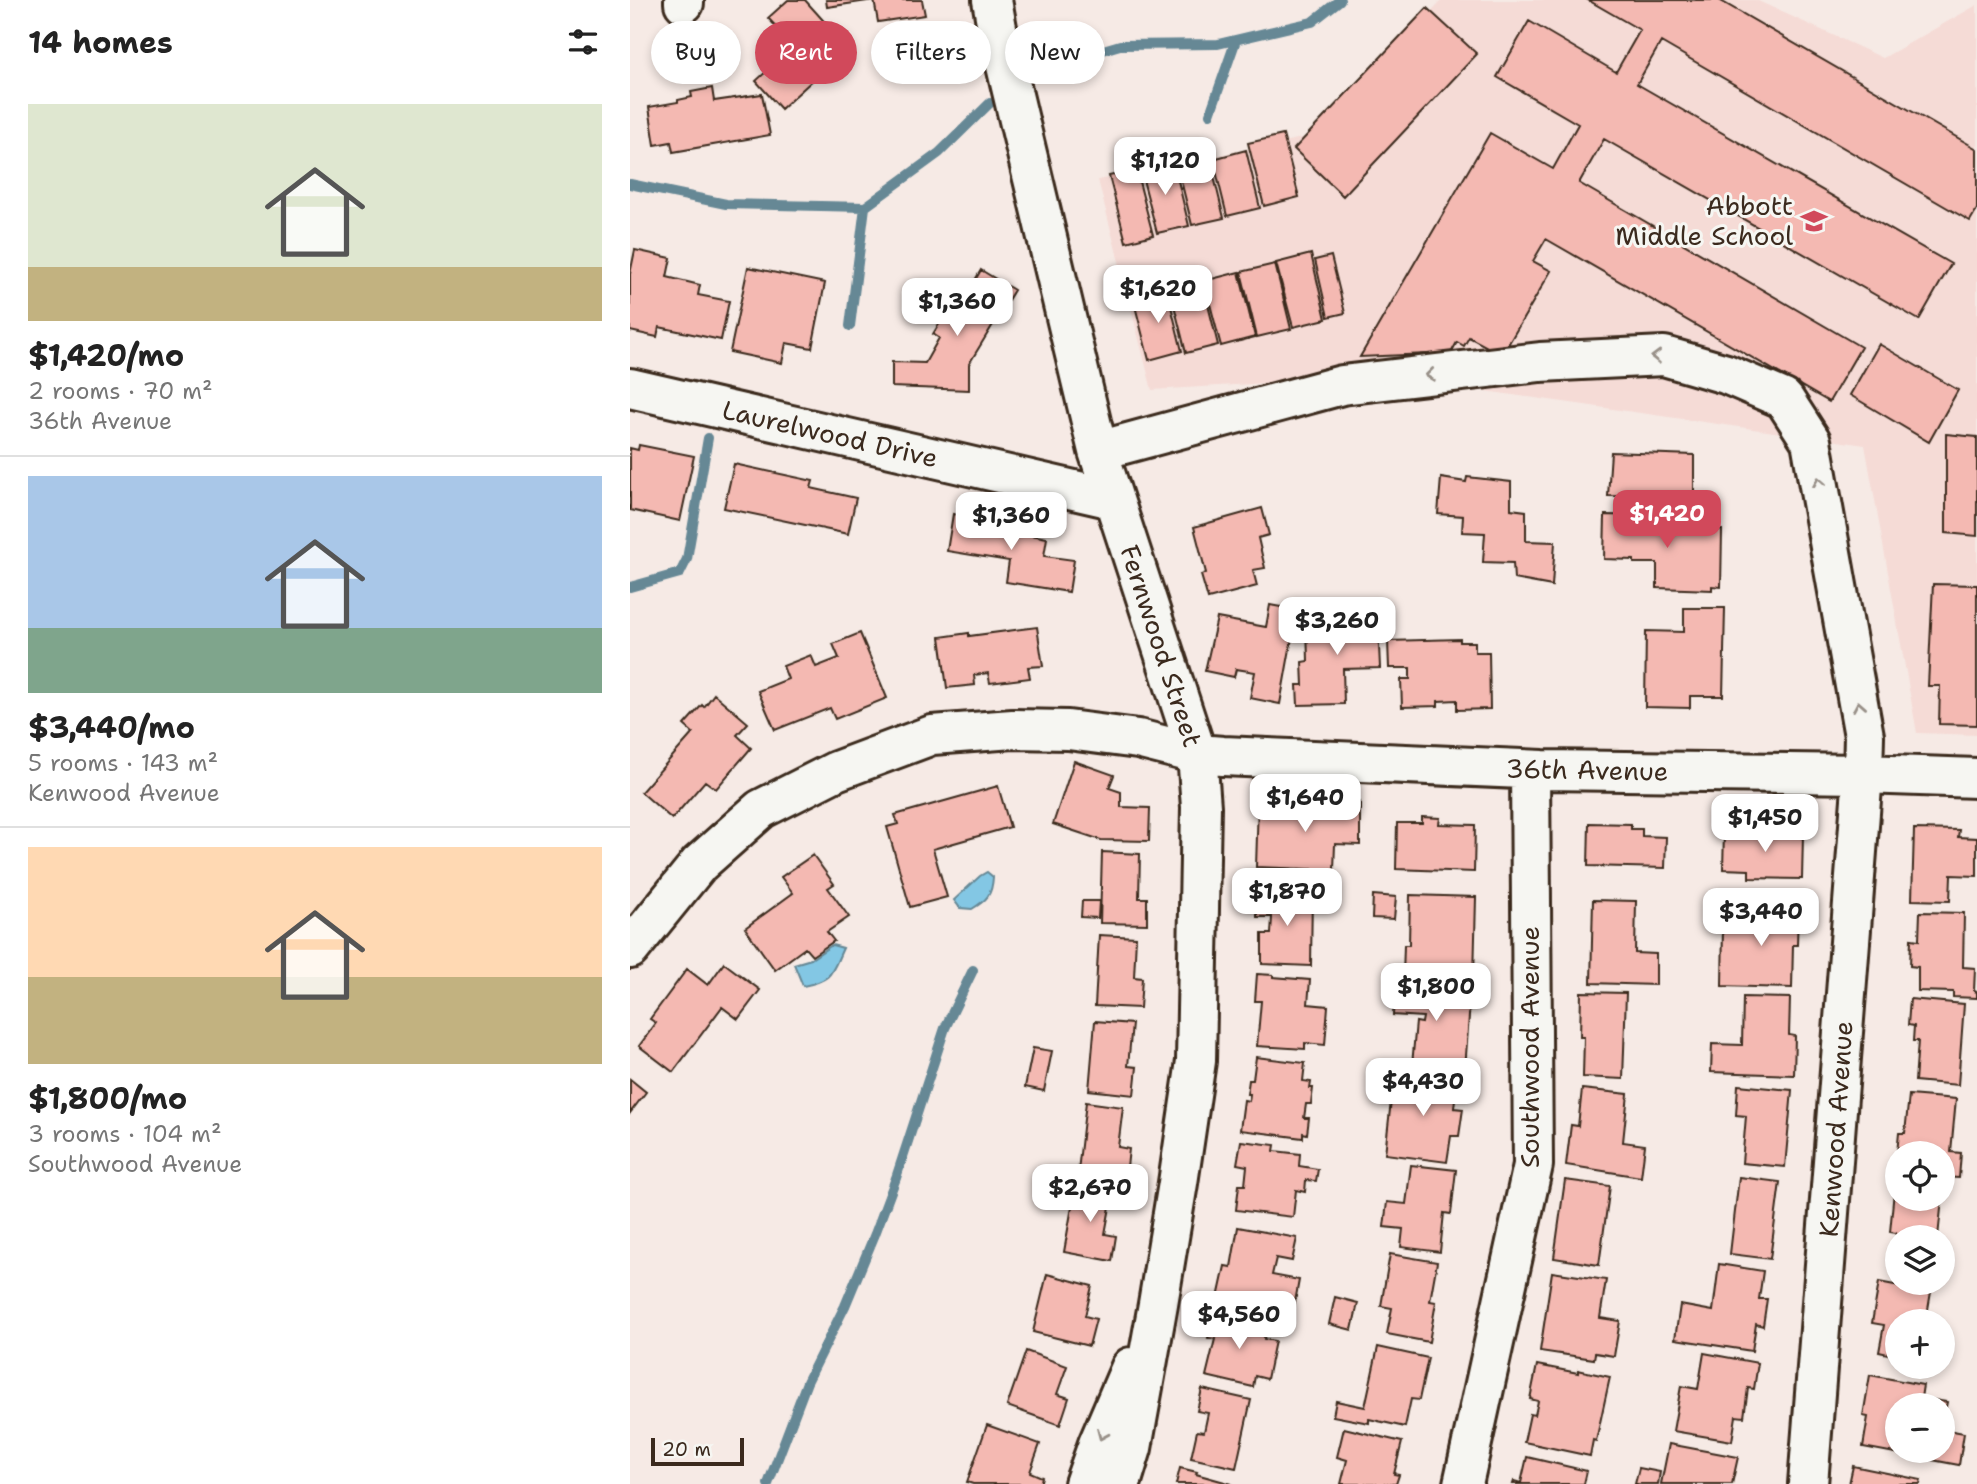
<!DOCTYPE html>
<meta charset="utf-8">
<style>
:root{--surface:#fff;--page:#f6f6f6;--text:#222;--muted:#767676;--line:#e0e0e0;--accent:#d1495b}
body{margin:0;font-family:"Shantell Sans",sans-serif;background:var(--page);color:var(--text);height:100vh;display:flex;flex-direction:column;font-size:26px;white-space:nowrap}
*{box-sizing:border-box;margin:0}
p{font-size:23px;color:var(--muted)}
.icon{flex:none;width:38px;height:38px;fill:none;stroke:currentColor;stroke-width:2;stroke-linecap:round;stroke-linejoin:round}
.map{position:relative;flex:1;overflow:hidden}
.sheet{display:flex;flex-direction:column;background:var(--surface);width:630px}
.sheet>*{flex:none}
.guide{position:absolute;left:21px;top:21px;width:665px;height:63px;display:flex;gap:14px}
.tools{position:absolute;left:1255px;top:1141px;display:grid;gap:14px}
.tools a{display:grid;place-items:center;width:70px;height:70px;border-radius:50%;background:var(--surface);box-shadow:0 4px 10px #0003;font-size:35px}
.scale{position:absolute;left:21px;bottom:18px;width:93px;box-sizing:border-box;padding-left:7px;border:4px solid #3b2a1e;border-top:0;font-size:19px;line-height:24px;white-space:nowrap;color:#3b2a1e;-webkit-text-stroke:5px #f6f6f2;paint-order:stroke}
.price{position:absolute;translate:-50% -60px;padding:0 16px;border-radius:14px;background:#fff;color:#222;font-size:23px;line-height:46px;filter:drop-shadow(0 2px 4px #0008)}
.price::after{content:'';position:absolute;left:50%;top:42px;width:21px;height:16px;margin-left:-10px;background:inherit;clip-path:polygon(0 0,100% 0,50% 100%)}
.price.selected{background:var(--accent);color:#fff}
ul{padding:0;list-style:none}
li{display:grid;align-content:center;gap:14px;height:371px;padding:0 28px}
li+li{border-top:2px solid var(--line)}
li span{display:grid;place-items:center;height:217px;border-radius:0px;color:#555}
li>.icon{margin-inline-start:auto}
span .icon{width:126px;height:126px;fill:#fffc;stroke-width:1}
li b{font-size:30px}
h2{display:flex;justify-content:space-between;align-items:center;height:84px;padding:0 28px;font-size:30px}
.pill{padding:0 24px;border-radius:32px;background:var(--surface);box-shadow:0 4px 10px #0003;font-size:24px;line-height:63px}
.pill.selected{background:var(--accent);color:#fff}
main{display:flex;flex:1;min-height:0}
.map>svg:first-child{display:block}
.built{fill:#f5dbd6}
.water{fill:#83c7e4;stroke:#668895;stroke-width:2}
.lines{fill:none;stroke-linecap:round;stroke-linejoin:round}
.stream{stroke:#668895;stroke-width:10}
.building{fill:#f4b9b2;stroke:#3b2a1e;stroke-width:2}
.minor-casing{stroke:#3b2a1e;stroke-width:44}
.minor{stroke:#f6f6f2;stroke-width:38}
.oneway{stroke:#989088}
.labels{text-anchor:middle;stroke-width:6;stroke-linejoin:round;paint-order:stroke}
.poi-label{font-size:26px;fill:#3b2a1e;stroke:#f6f6f2;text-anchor:end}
.street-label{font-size:26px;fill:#3b2a1e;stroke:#f6f6f2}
</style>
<main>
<section class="sheet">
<h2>14 homes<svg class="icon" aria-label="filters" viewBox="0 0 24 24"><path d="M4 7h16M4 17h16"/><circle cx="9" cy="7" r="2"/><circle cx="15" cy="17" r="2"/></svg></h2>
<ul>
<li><span style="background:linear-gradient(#dfe7d0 75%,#c2b280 0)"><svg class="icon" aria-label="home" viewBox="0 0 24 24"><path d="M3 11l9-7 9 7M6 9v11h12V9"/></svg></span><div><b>$1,420/mo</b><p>2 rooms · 70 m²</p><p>36th Avenue</p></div></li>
<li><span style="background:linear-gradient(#a9c7e8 70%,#7fa58c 0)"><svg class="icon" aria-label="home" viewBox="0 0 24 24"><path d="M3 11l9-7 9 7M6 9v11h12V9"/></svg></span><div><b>$3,440/mo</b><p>5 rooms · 143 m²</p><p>Kenwood Avenue</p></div></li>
<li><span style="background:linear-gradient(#ffd9b3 60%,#c2b280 0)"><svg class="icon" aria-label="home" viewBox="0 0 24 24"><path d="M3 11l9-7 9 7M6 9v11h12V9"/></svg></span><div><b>$1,800/mo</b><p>3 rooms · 104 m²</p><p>Southwood Avenue</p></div></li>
</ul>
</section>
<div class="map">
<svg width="1347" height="1484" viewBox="0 0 1347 1484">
<rect width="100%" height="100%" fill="#f6eae5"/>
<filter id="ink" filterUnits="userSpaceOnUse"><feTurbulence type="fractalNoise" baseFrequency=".0143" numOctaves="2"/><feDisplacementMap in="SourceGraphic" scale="14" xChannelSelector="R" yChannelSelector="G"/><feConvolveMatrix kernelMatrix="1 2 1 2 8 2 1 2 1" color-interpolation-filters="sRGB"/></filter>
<g filter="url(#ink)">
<path class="built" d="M 812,0 L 1126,0 L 1253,58 L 1347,5 L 1347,735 L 1287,733 L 1235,445 L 750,376 L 522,390 L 468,180 L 677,137 Z"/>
<path class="water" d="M 357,872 L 363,877 C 362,895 357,900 342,909 L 330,908 L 324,900 L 350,876 Z
M 202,945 L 213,948 C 201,974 203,980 173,986 L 164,964 L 181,959 Z"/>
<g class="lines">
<path class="stream" d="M 409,69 L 490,45 L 588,44 L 682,22 L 710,0
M 580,114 L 606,40
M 0,184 L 96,204 L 235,207 L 309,153 L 360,103
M 220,326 L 235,207
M 0,587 L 50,573 L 57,559 L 78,438
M 138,1484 L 177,1382 L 215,1306 L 245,1234 L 266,1178 L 315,1028 L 343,970"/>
</g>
<path class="building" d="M 158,0 L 175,0 L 218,48 L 151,109 L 126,81 L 164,46 L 138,18 Z
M 196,0 L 244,0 L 197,7 Z
M 244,0 L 292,0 L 295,15 L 248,22 Z
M 958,0 L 1089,0 L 1347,149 L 1347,209 L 1340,221 L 1031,42 L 1007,84 L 1321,264 L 1289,320 L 974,139 L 949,183 L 1231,347 L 1199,402 L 916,239 L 903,261 L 921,271 L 872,355 L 839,337 L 834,346 L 827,342 L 821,353 L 730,357 L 860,133 L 923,169 L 948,124 L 867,77 L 899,21 L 986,72 L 1010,30 Z
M 797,8 L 847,54 L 713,196 L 664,149 Z
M 82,88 L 84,101 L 132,94 L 140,135 L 43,152 L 41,142 L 25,145 L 19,107 L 48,102 L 48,100 L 62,97 L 61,92 Z
M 653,135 L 669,197 L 634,206 L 618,143 Z
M 616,150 L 630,208 L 597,216 L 583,159 Z
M 578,152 L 594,218 L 562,225 L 546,160 Z
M 543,160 L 559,226 L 527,233 L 510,168 Z
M 506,170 L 523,235 L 496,242 L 479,176 Z
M 5,250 L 41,258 L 37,277 L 70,285 L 68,295 L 99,301 L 91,340 L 29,327 L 27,337 L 0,331 L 0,274 Z
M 681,254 L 696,319 L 663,327 L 646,263 Z
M 701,256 L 715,313 L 698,317 L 685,260 Z
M 645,264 L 661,329 L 627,337 L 611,272 Z
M 118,267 L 195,283 L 182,348 L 156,343 L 152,363 L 100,352 Z
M 351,270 L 384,290 L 339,364 L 339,390 L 262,387 L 262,362 L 295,363 L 309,338 L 303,334 L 331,288 L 338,292 Z
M 609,272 L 625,337 L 591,346 L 574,281 Z
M 572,281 L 588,345 L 556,353 L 540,289 Z
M 537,290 L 552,351 L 519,360 L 503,298 Z
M 1249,344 L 1328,390 L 1299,442 L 1220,395 Z
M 1316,434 L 1347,437 L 1347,536 L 1316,533 Z
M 9,445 L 64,456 L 50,521 L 0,510 L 0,448 L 8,450 Z
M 981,452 L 1064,455 L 1064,497 L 978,496 Z
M 104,464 L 183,481 L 181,488 L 226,498 L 218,534 L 94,508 Z
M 837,477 L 881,482 L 881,509 L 896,511 L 896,541 L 925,542 L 922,586 L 884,579 L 883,563 L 853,562 L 855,533 L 832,532 L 833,516 L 808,514 L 811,478 L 836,482 Z
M 632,508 L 639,535 L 628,538 L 635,568 L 623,570 L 627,586 L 578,599 L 571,575 L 576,573 L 564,527 Z
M 323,514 L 367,521 L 366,526 L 385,529 L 385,532 L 417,538 L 414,556 L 444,560 L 439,592 L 376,582 L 379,561 L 317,551 Z
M 975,515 L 1034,516 L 1034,526 L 1083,527 L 1083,530 L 1092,530 L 1091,587 L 1082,586 L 1082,590 L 1027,588 L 1027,563 L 1004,563 L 1004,560 L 974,559 Z
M 1303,584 L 1347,585 L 1347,725 L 1309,724 L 1310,686 L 1298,686 Z
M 640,605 L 667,610 L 650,704 L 620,698 L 625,672 L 606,669 L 604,677 L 575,671 L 587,618 L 636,627 Z
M 717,607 L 735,623 L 748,623 L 750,668 L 713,669 L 714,704 L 668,705 L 667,685 L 673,685 L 672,662 L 678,661 L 677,625 L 702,624 Z
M 1054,608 L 1095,608 L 1093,696 L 1060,696 L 1060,708 L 1015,707 L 1016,631 L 1054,632 Z
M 407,627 L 413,666 L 398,667 L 400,678 L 360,683 L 358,673 L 344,675 L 345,685 L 317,688 L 310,637 L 339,633 L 339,636 Z
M 230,633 L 257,698 L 205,719 L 200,708 L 145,730 L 128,691 L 158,679 L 153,666 L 181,655 L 186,667 L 209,658 L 203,644 Z
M 830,639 L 830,642 L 845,642 L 845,652 L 859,652 L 860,709 L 827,710 L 827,700 L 808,701 L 808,706 L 772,707 L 771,679 L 780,679 L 780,668 L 759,668 L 758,641 Z
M 84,694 L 118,723 L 107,735 L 121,748 L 86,789 L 75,781 L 42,819 L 11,792 L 63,733 L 54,725 L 72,705 L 74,707 Z
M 444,761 L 484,775 L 479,788 L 491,792 L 491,807 L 520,808 L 519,841 L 471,840 L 423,824 Z
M 368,786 L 380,827 L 303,849 L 317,897 L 280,907 L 257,827 L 268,824 L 265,815 Z
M 683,801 L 730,802 L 730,845 L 705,844 L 704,870 L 626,867 L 628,803 L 683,804 Z
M 792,817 L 810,818 L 809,824 L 845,825 L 844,872 L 766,869 L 767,823 L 792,823 Z
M 959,823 L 1001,824 L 1001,829 L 1012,829 L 1012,836 L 1036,837 L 1035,868 L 958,866 Z
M 1120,827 L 1148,828 L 1147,834 L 1173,835 L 1172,879 L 1119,878 L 1119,870 L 1093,869 L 1094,833 L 1120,833 Z
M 1284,829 L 1329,830 L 1328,837 L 1347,838 L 1347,876 L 1321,875 L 1320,901 L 1282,900 Z
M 472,852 L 510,854 L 509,898 L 517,898 L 517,924 L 470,923 Z
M 183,855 L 204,884 L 198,888 L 219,917 L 197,932 L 204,941 L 182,956 L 175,948 L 145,970 L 115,928 L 163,893 L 151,877 Z
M 627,892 L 682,893 L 681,966 L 632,964 L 632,934 L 641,934 L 642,917 L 627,917 Z
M 743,895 L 766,897 L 764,919 L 742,918 Z
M 780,895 L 846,897 L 844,978 L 773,976 L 774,945 L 779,945 Z
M 963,900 L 1006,901 L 1005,953 L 1026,954 L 1026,985 L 961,983 Z
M 452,901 L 469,901 L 468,918 L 451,917 Z
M 1127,904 L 1164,905 L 1164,912 L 1168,912 L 1167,945 L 1163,945 L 1162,988 L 1092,986 L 1093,927 L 1111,928 L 1111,908 L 1127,908 Z
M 1290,912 L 1334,913 L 1333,967 L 1345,968 L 1344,991 L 1347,992 L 1347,998 L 1323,997 L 1323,992 L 1288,991 L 1288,967 L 1280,966 L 1281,939 L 1289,940 Z
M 469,935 L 506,937 L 504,977 L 512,978 L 510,1008 L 465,1006 Z
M 94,963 L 130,990 L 108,1019 L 92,1007 L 43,1072 L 9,1046 L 26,1023 L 20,1019 L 57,969 L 78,985 Z
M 627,974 L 643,975 L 643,977 L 680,980 L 678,1004 L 698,1006 L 695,1045 L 675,1043 L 675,1049 L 627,1046 L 631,1001 L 625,1001 Z
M 765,983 L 841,989 L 835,1069 L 782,1065 L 786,1022 L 792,1023 L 793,1017 L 763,1015 Z
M 951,992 L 996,993 L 993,1079 L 953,1077 L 954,1037 L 950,1037 Z
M 1113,997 L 1160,998 L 1159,1035 L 1165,1036 L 1164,1075 L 1081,1072 L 1082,1044 L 1112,1045 Z
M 1280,999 L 1334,1004 L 1328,1085 L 1285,1081 L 1288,1041 L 1283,1041 L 1284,1026 L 1278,1025 Z
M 465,1021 L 502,1024 L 498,1066 L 507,1067 L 504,1095 L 459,1090 Z
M 403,1048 L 422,1051 L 414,1091 L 395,1087 Z
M 626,1057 L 675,1063 L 673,1081 L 681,1082 L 680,1088 L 683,1088 L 681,1104 L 676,1104 L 674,1118 L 679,1118 L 677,1134 L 673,1133 L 673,1138 L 610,1130 L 614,1100 L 619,1101 L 620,1094 L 617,1094 L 619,1080 L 623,1080 Z
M 764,1074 L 827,1081 L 824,1108 L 833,1109 L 829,1136 L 821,1136 L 817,1162 L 755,1154 Z
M 0,1079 L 16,1092 L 0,1113 Z
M 1108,1085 L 1162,1090 L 1155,1167 L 1112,1163 L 1116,1116 L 1106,1115 Z
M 952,1089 L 998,1094 L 993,1142 L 1015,1145 L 1011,1177 L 936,1165 L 941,1125 L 948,1126 Z
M 1279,1095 L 1326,1099 L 1321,1152 L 1331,1153 L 1329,1178 L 1312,1177 L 1312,1153 L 1267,1153 L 1269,1133 L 1275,1133 Z
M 456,1102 L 493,1107 L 488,1147 L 499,1149 L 496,1176 L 448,1171 Z
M 611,1141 L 645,1145 L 644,1151 L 670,1154 L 669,1166 L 688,1169 L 686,1181 L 676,1180 L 675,1192 L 666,1190 L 663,1217 L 606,1210 L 609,1185 L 615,1185 L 617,1166 L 607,1164 Z
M 781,1165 L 826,1170 L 821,1214 L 814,1213 L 810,1252 L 771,1247 L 773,1229 L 754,1227 L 757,1202 L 776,1204 Z
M 1109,1177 L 1150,1182 L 1140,1259 L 1100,1254 Z
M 935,1180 L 980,1186 L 969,1265 L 924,1258 Z
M 446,1184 L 483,1191 L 475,1234 L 486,1236 L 482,1261 L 434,1252 Z
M 1264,1191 L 1267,1191 L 1267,1199 L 1312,1199 L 1308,1237 L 1267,1237 L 1267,1263 L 1263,1263 L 1266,1233 L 1260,1232 Z
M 608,1227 L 667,1238 L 662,1261 L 646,1258 L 642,1275 L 669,1280 L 663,1313 L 588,1298 L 595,1266 L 601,1267 Z
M 760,1254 L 807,1262 L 800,1301 L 806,1302 L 799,1342 L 757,1334 L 762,1308 L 751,1306 Z
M 1089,1264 L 1133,1271 L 1129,1299 L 1137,1299 L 1133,1326 L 1126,1324 L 1122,1351 L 1045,1339 L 1050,1305 L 1083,1311 Z
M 922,1272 L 976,1280 L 970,1318 L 990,1321 L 984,1356 L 965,1353 L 964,1359 L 910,1351 Z
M 417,1274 L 462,1286 L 455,1316 L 466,1319 L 459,1346 L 403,1332 Z
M 1249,1282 L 1301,1292 L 1296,1321 L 1267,1321 L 1267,1356 L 1249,1352 L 1254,1325 L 1242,1323 Z
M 705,1297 L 728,1303 L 722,1330 L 699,1324 Z
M 584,1313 L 636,1326 L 634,1339 L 645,1341 L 637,1379 L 625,1376 L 623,1387 L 576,1376 L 585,1339 L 578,1338 Z
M 748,1347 L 798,1358 L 789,1400 L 781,1399 L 775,1427 L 739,1419 L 739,1423 L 703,1416 L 706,1401 L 735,1407 Z
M 396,1351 L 437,1366 L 427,1394 L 439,1398 L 430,1425 L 377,1406 Z
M 1074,1353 L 1128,1363 L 1124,1389 L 1118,1388 L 1114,1417 L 1106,1416 L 1102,1441 L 1043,1431 L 1051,1386 L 1068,1389 Z
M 907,1365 L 948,1373 L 948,1370 L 980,1377 L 966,1441 L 963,1440 L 960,1456 L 894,1442 L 900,1414 L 905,1415 L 908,1401 L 900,1399 Z
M 1240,1375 L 1293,1385 L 1291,1398 L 1317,1402 L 1312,1425 L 1312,1405 L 1267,1405 L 1267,1451 L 1312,1451 L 1312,1429 L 1334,1433 L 1329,1465 L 1233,1447 L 1238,1417 L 1233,1416 Z
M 572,1389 L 621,1400 L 606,1468 L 561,1458 L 567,1431 L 574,1432 L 578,1413 L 567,1411 Z
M 357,1425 L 410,1444 L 400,1472 L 412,1477 L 410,1484 L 343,1484 L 337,1482 Z
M 714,1428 L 772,1442 L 764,1474 L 769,1475 L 766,1484 L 711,1484 L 717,1460 L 707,1457 Z
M 1039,1444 L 1108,1457 L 1102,1484 L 1031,1484 Z
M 897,1457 L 957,1471 L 954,1484 L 883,1484 L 884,1481 L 891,1483 Z
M 1223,1466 L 1291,1480 L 1290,1484 L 1219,1484 Z
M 550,1468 L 567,1472 L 566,1474 L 602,1484 L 546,1484 Z
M 1009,1468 L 1030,1472 L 1028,1484 L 1005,1484 Z"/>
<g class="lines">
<g class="minor-casing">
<path id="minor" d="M 54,0 L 54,3
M 362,0 L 367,28 L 468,451 L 567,754 L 571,807 L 566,1061 L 548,1183 L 528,1304 L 502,1448 L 491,1484
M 0,388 L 483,499
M 468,451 L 712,385 L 910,362 L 1034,356 L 1096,374 L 1154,399 L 1181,441 L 1234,736 L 1233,774 L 1178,1484
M 0,949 L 69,864 L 131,809 L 206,771 L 302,735 L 383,729 L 438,730 L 508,739 L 567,754 L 593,756 L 913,770 L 1233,774 L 1347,778
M 454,1484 L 468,1444 L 501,1367
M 833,1484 L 903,1165 L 900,770"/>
</g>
<use href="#minor" class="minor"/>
</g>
<defs><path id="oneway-chevron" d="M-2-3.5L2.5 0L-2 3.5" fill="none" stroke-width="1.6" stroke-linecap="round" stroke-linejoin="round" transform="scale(1.75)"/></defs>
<g class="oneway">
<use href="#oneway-chevron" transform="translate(1026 357) rotate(-179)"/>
<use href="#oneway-chevron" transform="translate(800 375) rotate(173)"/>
<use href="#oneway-chevron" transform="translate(1189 482) rotate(-100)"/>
<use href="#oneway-chevron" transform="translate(1229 706) rotate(-100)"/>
<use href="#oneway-chevron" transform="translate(472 1435) rotate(113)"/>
</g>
</g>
<defs>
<g id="school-bare" transform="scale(2.1)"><path d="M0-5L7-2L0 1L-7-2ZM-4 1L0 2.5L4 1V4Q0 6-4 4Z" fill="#d1495b" stroke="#f6f6f2" stroke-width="2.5" paint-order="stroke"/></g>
</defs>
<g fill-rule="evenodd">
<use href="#school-bare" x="1184" y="221"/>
</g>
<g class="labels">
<g class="poi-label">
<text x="1163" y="215">Abbott<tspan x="1163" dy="30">Middle School</tspan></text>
</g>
<g class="street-label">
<text transform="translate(200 434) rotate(13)" y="9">Laurelwood Drive</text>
<text transform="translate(531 646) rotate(72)" y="9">Fernwood Street</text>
<text transform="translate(957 770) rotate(1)" y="9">36th Avenue</text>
<text transform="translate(900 1047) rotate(-90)" y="9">Southwood Avenue</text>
<text transform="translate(1206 1129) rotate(-86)" y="9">Kenwood Avenue</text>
</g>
</g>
</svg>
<div class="tools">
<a><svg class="icon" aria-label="locate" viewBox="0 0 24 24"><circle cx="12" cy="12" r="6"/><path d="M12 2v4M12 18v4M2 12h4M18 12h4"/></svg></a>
<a><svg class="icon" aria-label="layers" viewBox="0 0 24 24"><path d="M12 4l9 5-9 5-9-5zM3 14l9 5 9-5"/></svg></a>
<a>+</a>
<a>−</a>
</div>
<div class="scale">20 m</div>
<b class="price" style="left:535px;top:197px">$1,120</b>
<b class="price" style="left:528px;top:325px">$1,620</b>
<b class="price" style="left:327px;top:338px">$1,360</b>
<b class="price selected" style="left:1037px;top:550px">$1,420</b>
<b class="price" style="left:381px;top:552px">$1,360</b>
<b class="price" style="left:707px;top:657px">$3,260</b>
<b class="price" style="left:675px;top:834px">$1,640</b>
<b class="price" style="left:1135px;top:854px">$1,450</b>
<b class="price" style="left:657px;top:928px">$1,870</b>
<b class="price" style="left:1131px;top:948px">$3,440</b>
<b class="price" style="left:806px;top:1023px">$1,800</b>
<b class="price" style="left:793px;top:1118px">$4,430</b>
<b class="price" style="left:460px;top:1224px">$2,670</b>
<b class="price" style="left:609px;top:1351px">$4,560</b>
<div class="guide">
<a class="pill">Buy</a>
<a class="pill selected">Rent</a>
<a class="pill">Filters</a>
<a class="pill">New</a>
</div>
</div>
</main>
